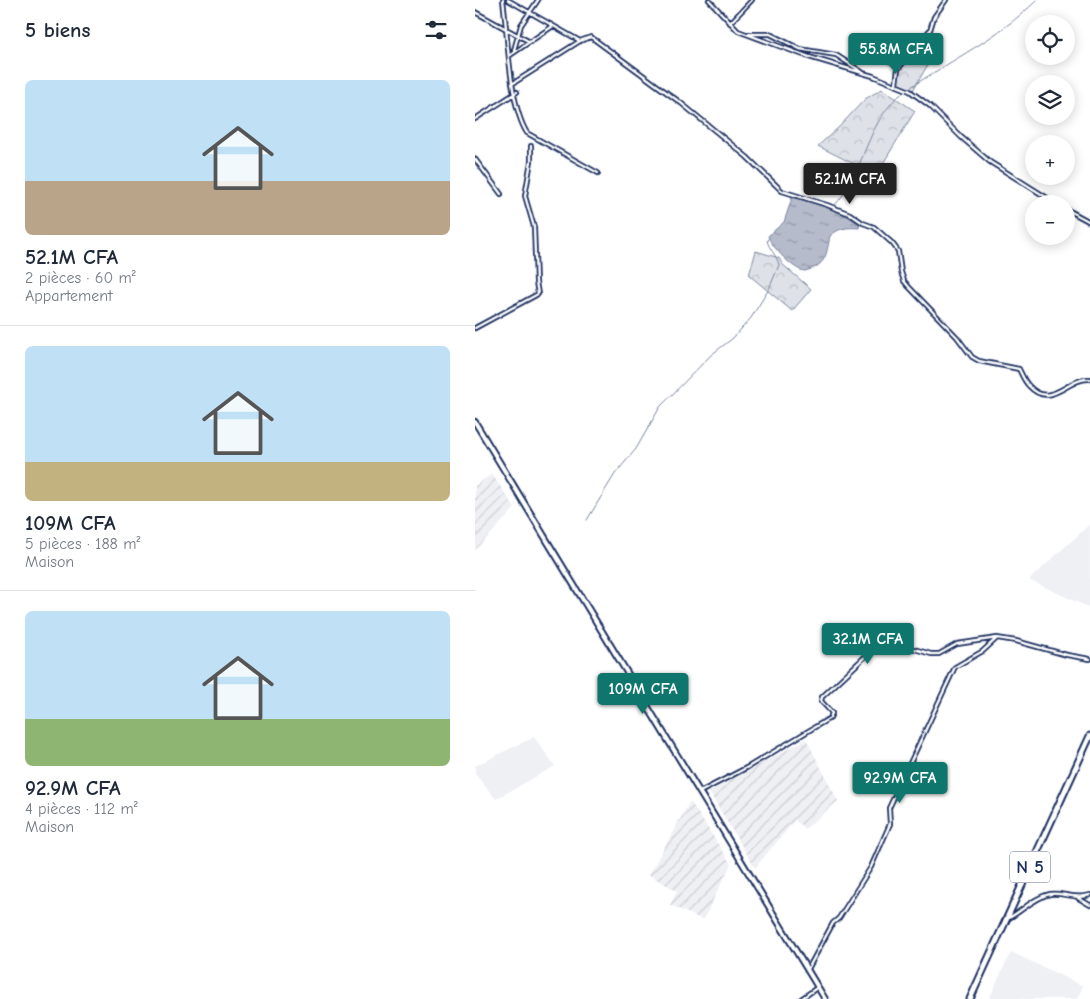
<!DOCTYPE html>
<html lang="fr">
<meta charset="utf-8">
<style>
:root{--surface:#fff;--page:#f6f6f7;--text:#1f2937;--muted:#747a83;--line:#e0e1e3;--accent:#0f766e}
body{margin:0;font-family:"Comic Neue",sans-serif;background:var(--page);color:var(--text);height:100vh;display:flex;flex-direction:column;font-size:19px;white-space:nowrap}
*{box-sizing:border-box;margin:0}
p{font-size:16px;color:var(--muted)}
.icon{flex:none;width:28px;height:28px;fill:none;stroke:currentColor;stroke-width:2;stroke-linecap:round;stroke-linejoin:round}
.map{position:relative;flex:1;overflow:hidden}
.details{display:flex;flex-direction:column;background:var(--surface);width:475px}
.details>*{flex:none}
.buttons{position:absolute;left:550px;top:15px;display:grid;gap:10px}
.buttons a{display:grid;place-items:center;width:50px;height:50px;border-radius:50%;background:var(--surface);box-shadow:0 2px 12px #0003;font-size:25px}
.price{position:absolute;translate:-50% -42px;padding:0 11px;border-radius:5px;background:var(--accent);color:#fff;font-size:16px;line-height:32px;filter:drop-shadow(0 1px 2px #0008)}
.price::after{content:'';position:absolute;left:50%;top:30px;width:15px;height:11px;margin-left:-8px;background:inherit;clip-path:polygon(0 0,100% 0,50% 100%)}
.price.on{background:#222;color:#fff}
ul{padding:0;list-style:none}
li{display:grid;align-content:center;gap:10px;height:265px;padding:0 25px}
li+li{border-top:1px solid var(--line)}
li span{display:grid;place-items:center;height:155px;border-radius:8px;color:#555}
li>.icon{margin-inline-start:auto}
span .icon{width:90px;height:90px;fill:#fffc;stroke-width:1}
li b{font-size:21px}
h2{display:flex;justify-content:space-between;align-items:center;height:60px;padding:0 25px;font-size:21px}
main{display:flex;flex:1;min-height:0}
.map>svg:first-child{display:block}
.built{fill:#eff0f4}
.industrial{fill:url(#industrial-furrows)}
.forest{fill:url(#forest-crowns);stroke:#7c88a2}
.water{fill:url(#water-ripples);stroke:#77839f}
.lines{fill:none;stroke-linecap:round;stroke-linejoin:round}
.stream{stroke:#77839f;stroke-width:1}
.street-casing{stroke:#1b2f5e;stroke-width:6}
.secondary-casing{stroke:#1b2f5e;stroke-width:8}
.highway-casing{stroke:#1b2f5e;stroke-width:9}
.street{stroke:#fff;stroke-width:2.5}
.secondary{stroke:#fff;stroke-width:4}
.highway{stroke:#fff;stroke-width:5}
.labels{text-anchor:middle;stroke-width:4.5;stroke-linejoin:round;paint-order:stroke}
.shield{fill:#fff;stroke:#5f6d8e;stroke-width:1}
.shield-label{font-size:18px;font-weight:bold;fill:#1b2f5e}
</style>
<main>
<section class="details">
<h2>5 biens<svg class="icon" aria-label="filters" viewBox="0 0 24 24"><path d="M4 7h16M4 17h16"/><circle cx="9" cy="7" r="2"/><circle cx="15" cy="17" r="2"/></svg></h2>
<ul>
<li><span style="background:linear-gradient(#bfe0f5 65%,#b9a48a 0)"><svg class="icon" aria-label="home" viewBox="0 0 24 24"><path d="M3 11l9-7 9 7M6 9v11h12V9"/></svg></span><div><b>52.1M CFA</b><p>2 pièces · 60 m²</p><p>Appartement</p></div></li>
<li><span style="background:linear-gradient(#bfe0f5 75%,#c2b280 0)"><svg class="icon" aria-label="home" viewBox="0 0 24 24"><path d="M3 11l9-7 9 7M6 9v11h12V9"/></svg></span><div><b>109M CFA</b><p>5 pièces · 188 m²</p><p>Maison</p></div></li>
<li><span style="background:linear-gradient(#bfe0f5 70%,#8fb573 0)"><svg class="icon" aria-label="home" viewBox="0 0 24 24"><path d="M3 11l9-7 9 7M6 9v11h12V9"/></svg></span><div><b>92.9M CFA</b><p>4 pièces · 112 m²</p><p>Maison</p></div></li>
</ul>
</section>
<div class="map">
<svg width="615" height="999" viewBox="0 0 615 999">
<defs>
<pattern id="industrial-furrows" width="10" height="10" patternUnits="userSpaceOnUse" patternTransform="scale(1.25)"><rect width="10" height="10" fill="#eff0f4"/><path d="M-1 1l2-2M0 10L10 0M9 11l2-2" fill="none" stroke="#ccced4"/></pattern>
<pattern id="forest-crowns" width="20" height="18" patternUnits="userSpaceOnUse" patternTransform="scale(1.25)"><rect width="20" height="18" fill="#dee1e7"/><path d="M2 6a3 3 0 1 1 6 0M12 15a3 3 0 1 1 6 0" fill="none" stroke="#bec1c9"/></pattern>
<pattern id="water-ripples" width="26" height="14" patternUnits="userSpaceOnUse" patternTransform="scale(1.25)"><rect width="26" height="14" fill="#b5bbca"/><path d="M2 4q2-2 4 0t4 0M15 11q2-2 4 0t4 0" fill="none" stroke="#9298a7"/></pattern>
</defs>
<rect width="100%" height="100%" fill="#fff"/>
<filter id="ink" filterUnits="userSpaceOnUse"><feTurbulence type="fractalNoise" baseFrequency=".02" numOctaves="2"/><feDisplacementMap in="SourceGraphic" scale="10" xChannelSelector="R" yChannelSelector="G"/><feConvolveMatrix kernelMatrix="1 2 1 2 8 2 1 2 1" color-interpolation-filters="sRGB"/></filter>
<g filter="url(#ink)">
<path class="built" d="M 615,524 L 615,608 L 554,580 Z
M 59,737 L 80,766 L 21,799 L 0,774 L 0,766 Z
M 536,952 L 608,986 L 602,999 L 514,999 Z"/>
<path class="industrial" d="M 17,474 L 40,508 L 0,550 L 0,486 Z
M 331,739 L 363,801 L 330,829 L 320,820 L 280,868 L 234,792 Z
M 215,801 L 256,864 L 228,920 L 195,905 L 202,891 L 174,875 Z"/>
<path class="forest" d="M 418,43 L 455,61 L 437,92 L 421,85 L 423,69 L 405,59 Z
M 407,89 L 440,111 L 401,175 L 343,146 L 364,127 L 390,99 Z
M 281,251 L 304,258 L 307,264 L 336,289 L 317,311 L 274,275 Z"/>
<path class="water" d="M 317,198 L 320,198 C 343,204 365,210 385,224 L 384,228 C 371,227 364,228 355,236 C 351,255 352,265 330,271 C 319,271 296,246 293,236 L 309,222 Z"/>
<g class="lines">
<path class="stream" d="M 433,89 C 478,59 523,38 562,0
M 358,207 C 392,172 389,121 430,91
M 112,520 L 140,474 L 161,449 L 185,407 L 236,355 L 258,338 L 276,318 L 294,289 L 304,265 C 302,255 294,250 292,240 L 294,238"/>
<g class="street-casing">
<path id="street" d="M 28,0 C 33,35 34,105 52,133 L 123,173
M 33,0 L 105,41
M 234,0 L 263,31 L 334,57 L 398,76 L 435,91 L 455,106 L 486,137 L 515,162 L 582,204
M 0,12 L 55,42
M 255,23 L 277,0
M 274,34 L 295,34 L 325,49 L 361,55 L 387,72
M 39,50 L 46,25 L 63,0
M 34,56 L 78,26
M 37,84 L 105,41 L 116,37 L 206,103 L 272,157 L 307,191 L 352,205 L 375,214 L 388,223 L 399,227 L 417,243 L 423,251 L 426,272 L 429,281 L 434,287 L 482,337 L 497,357 L 504,361 L 544,369 C 547,375 549,381 554,386 C 576,410 593,377 615,379
M 421,84 L 423,69 L 455,30 L 459,17 L 471,0
M 0,119 L 42,92
M 0,159 L 26,194
M 591,209 L 615,222
M 0,328 L 63,294 L 61,282 L 59,227 L 50,196 L 56,161 L 56,146
M 225,792 L 273,767 L 355,718 L 357,713 L 346,701 L 347,697 L 395,652 L 416,646 L 436,648 L 456,654 L 464,654 L 482,644 L 522,638 L 541,641 L 592,655 L 615,659
M 603,898 L 615,905
M 534,918 C 547,911 560,897 575,894 C 588,892 601,900 615,895
M 333,969 L 358,923 L 364,918 L 396,867 L 415,824 L 414,808 L 480,667 L 508,651 L 521,639
M 326,999 L 343,987"/>
</g>
<g class="secondary-casing">
<path id="secondary" d="M 0,422 L 350,999"/>
</g>
<g class="highway-casing">
<path id="highway" d="M 495,999 L 615,736"/>
</g>
<use href="#street" class="street"/>
<use href="#secondary" class="secondary"/>
<use href="#highway" class="highway"/>
</g>
</g>
<g class="labels">
<rect class="shield" x="535" y="851.5" width="40" height="31" rx="4"/>
<g class="shield-label">
<text x="555" y="873">N 5</text>
</g>
</g>
</svg>
<div class="buttons">
<a><svg class="icon" aria-label="locate" viewBox="0 0 24 24"><circle cx="12" cy="12" r="6"/><path d="M12 2v4M12 18v4M2 12h4M18 12h4"/></svg></a>
<a><svg class="icon" aria-label="layers" viewBox="0 0 24 24"><path d="M12 4l9 5-9 5-9-5zM3 14l9 5 9-5"/></svg></a>
<a>+</a>
<a>−</a>
</div>
<b class="price" style="left:421px;top:75px">55.8M CFA</b>
<b class="price on" style="left:375px;top:205px">52.1M CFA</b>
<b class="price" style="left:393px;top:665px">32.1M CFA</b>
<b class="price" style="left:168px;top:715px">109M CFA</b>
<b class="price" style="left:425px;top:804px">92.9M CFA</b>
</div>
</main>
